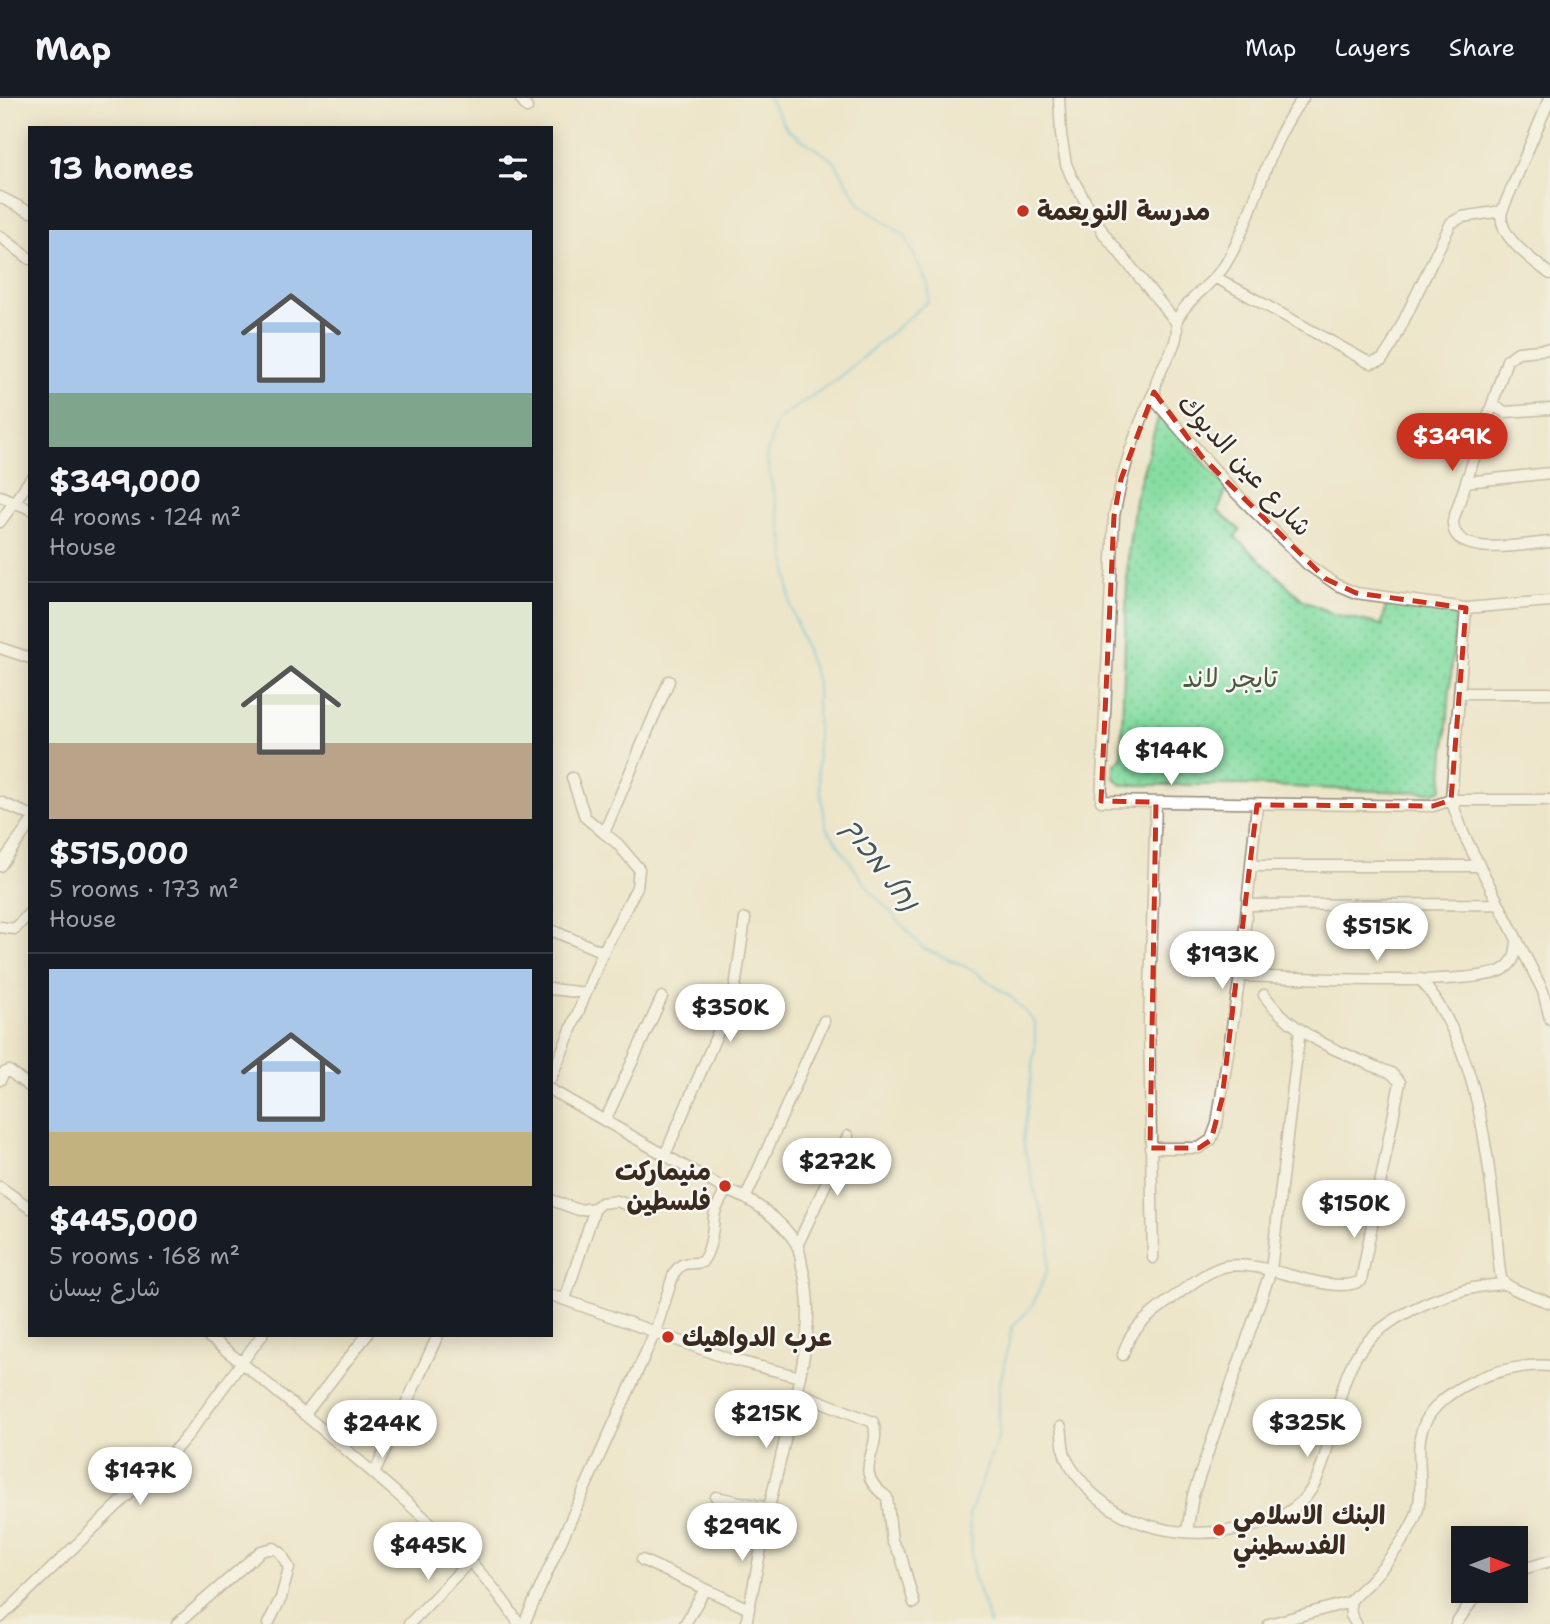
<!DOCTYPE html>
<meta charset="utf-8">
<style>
:root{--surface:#171b24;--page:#242831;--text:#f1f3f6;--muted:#9ea1a6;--line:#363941;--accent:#c8321e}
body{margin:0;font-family:"Shantell Sans","Playpen Sans Arabic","Playpen Sans Hebrew",sans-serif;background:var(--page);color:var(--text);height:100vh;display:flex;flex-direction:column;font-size:26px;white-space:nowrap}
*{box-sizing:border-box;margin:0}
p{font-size:23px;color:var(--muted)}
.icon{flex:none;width:38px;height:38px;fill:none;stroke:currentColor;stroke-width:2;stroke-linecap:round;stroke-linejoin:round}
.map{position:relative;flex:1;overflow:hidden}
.side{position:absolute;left:28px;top:28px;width:525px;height:1211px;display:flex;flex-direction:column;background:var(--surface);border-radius:0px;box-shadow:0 4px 18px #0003}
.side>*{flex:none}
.needle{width:46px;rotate:90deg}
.controls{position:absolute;left:1451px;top:1428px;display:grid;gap:14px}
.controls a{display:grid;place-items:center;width:77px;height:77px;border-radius:0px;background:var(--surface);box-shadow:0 4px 18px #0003;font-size:35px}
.price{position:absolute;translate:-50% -60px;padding:0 16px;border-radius:24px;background:#fff;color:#222;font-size:23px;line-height:46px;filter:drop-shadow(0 2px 4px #0008)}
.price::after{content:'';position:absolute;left:50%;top:42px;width:21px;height:16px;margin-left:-10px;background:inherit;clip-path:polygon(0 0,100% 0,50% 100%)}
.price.current{background:var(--accent);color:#fff}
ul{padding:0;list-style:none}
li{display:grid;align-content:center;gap:14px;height:371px;padding:0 21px}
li+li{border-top:2px solid var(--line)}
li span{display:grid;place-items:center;height:217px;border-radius:0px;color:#555}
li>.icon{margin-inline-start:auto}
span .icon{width:126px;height:126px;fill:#fffc;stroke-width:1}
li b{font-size:30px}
h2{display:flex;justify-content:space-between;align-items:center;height:84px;padding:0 21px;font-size:30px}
header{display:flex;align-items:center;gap:42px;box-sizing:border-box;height:98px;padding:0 35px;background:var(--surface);border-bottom:2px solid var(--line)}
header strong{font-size:33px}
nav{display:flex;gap:38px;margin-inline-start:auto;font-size:24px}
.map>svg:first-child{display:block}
.park{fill:url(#park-dots);stroke:#608460;stroke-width:2}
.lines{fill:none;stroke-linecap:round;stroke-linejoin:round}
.stream{stroke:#5ebddc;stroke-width:2.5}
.minor-casing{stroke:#948874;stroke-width:13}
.minor{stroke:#fff;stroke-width:10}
.marked{fill:none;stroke:#c8321e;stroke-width:5;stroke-dasharray:14 9;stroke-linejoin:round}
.poi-dot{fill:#c8321e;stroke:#f6f6f2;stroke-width:2.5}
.labels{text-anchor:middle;stroke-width:5;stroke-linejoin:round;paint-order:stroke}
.poi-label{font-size:26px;font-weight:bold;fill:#3b2a1e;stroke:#f6f6f2;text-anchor:start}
.street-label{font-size:26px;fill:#3b2a1e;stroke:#f6f6f2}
.park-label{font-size:26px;fill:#4e573f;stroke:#f6f6f2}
.water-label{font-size:28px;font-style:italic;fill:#465657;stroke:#f6f6f2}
</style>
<header>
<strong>Map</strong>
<nav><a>Map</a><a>Layers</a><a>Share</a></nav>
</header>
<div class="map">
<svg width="1550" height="1526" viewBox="0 0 1550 1526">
<defs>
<pattern id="park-dots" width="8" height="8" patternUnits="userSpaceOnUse" patternTransform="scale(1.75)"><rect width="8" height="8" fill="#86dda1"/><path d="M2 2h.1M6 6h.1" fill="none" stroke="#75be8a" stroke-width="1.8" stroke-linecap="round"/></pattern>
</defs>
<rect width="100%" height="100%" fill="#f6f6f2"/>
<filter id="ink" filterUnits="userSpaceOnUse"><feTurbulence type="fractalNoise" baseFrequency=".0143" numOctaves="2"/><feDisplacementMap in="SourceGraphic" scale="14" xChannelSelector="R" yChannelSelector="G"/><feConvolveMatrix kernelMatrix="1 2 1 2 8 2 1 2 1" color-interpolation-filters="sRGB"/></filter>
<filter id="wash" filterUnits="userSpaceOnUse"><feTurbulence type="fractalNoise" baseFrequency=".00686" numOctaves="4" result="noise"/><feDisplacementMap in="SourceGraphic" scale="28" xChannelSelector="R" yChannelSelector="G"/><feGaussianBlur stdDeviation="1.57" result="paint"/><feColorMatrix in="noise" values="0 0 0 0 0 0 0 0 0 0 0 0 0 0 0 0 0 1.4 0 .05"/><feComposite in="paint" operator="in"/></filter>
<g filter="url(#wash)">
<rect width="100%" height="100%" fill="#ede5c9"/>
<path class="park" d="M 1158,320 L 1165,321 L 1227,390 L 1218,413 L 1240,432 L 1235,439 L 1303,502 L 1333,516 L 1382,527 L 1387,503 L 1456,516 L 1442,691 L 1433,694 L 1378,693 L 1245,687 L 1122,687 L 1114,680 L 1114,667 L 1121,660 L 1128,456 L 1135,402 Z"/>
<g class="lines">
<path class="stream" d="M 768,0 L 788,32 L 834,63 L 860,106 L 905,138 L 929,189 L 928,203 L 837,281 L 777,322 L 766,359 L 784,444 L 791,510 L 817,583 L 818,675 L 826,729 L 866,787 L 923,850 L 971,871 L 1012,900 L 1035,924 L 1035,948 L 1023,1043 L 1035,1094 L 1050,1141 L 1047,1173 L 1032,1208 L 1012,1229 L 999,1291 L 999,1337 L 969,1417 L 973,1475 L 990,1526"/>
</g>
</g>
<g filter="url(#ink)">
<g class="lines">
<g class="minor-casing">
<path id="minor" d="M 520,0 L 527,10
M 1059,0 L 1061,37 L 1066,66 L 1072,80 L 1104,136 L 1176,224 C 1183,253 1148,274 1156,304 L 1228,387 L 1308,467 L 1337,487 L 1356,495 L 1466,510 L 1550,503
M 0,99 L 30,114
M 1502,113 C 1496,138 1533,162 1550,176
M 0,138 L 30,161
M 1215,179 L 1366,263 L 1371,265 L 1382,262 L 1392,247 L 1451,125 L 1462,119 L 1502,113 L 1550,0
M 1176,224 C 1186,201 1211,188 1225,167 C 1257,114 1264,50 1303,0
M 1550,251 L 1518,254 L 1507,262 L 1453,423 C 1451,462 1525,446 1550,444
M 1154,294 C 1134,334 1122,375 1114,418 L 1101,703 L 1433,708 L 1451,702 L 1466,510
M 1492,307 L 1505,314 L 1550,311
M 1466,384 L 1550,375
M 0,398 L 30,411
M 0,424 L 30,382
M 0,550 L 30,560
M 1459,595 L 1550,595
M 572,680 L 585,719 L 604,735
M 1550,702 L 1451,702 L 1464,737 L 1543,893 L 1550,921
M 0,704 L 30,717
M 0,768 L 30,726
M 1251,768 L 1480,768
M 1247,807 L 1498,806
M 0,829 L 15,831 L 30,814
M 551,832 L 603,854
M 1240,878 C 1283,879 1476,890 1504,871 C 1515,864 1516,854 1517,843
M 1420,881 C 1475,946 1485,1037 1495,1119 C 1497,1130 1498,1175 1502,1182 C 1508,1192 1539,1200 1550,1205
M 551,891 L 586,895 L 603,854 L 637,789 L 639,771 L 618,746 L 604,735 L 669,583
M 551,980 L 586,895
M 0,982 L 4,975 L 9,973 L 30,989
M 551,992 L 726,1092 C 753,1101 782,1122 797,1147 C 800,1153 801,1161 802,1168 C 816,1218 803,1267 791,1316 C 784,1348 776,1379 769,1410 L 716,1399
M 605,1023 L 662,899
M 1150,1050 L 1199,1050 L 1211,1042 L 1217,1026 L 1240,878 L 1257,707
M 665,1057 L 734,897 L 745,821
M 0,1089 L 30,1110
M 746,1099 L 824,923
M 551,1102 L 579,1112 L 595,1110 L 601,1105 L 617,1103 L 651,1115
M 797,1148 L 848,1038
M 1153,1160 L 1149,925 L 1156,704
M 551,1197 L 655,1234 L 674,1175 C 685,1160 687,1168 702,1164 C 712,1150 712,1135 714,1119 C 715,1110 722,1100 726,1092
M 565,1201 L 595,1110
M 206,1237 C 263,1280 317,1327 371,1373 C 424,1420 482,1465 519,1526
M 1123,1257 C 1128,1234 1148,1218 1167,1204 C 1184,1192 1206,1172 1227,1168 C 1265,1161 1328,1199 1361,1183 L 1400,984 L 1391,975 C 1346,957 1293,938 1264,897
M 797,1294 L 873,1324 C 884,1353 848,1372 887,1399 L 892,1443 L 901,1458 L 914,1505
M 305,1316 L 367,1237
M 1061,1329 C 1063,1338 1062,1351 1066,1360 C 1071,1372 1082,1384 1091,1394 C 1130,1431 1182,1440 1234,1432 C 1259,1428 1282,1422 1301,1404 C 1320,1386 1325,1357 1332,1332 C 1338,1308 1343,1279 1357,1257 C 1384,1215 1457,1188 1505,1186
M 374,1376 L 438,1237
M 1187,1434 L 1193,1397 L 1271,1172 L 1300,931
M 642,1462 L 749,1511
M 1516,1473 L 1550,1463
M 0,1520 L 172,1355 L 188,1337 L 262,1237
M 177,1526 L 261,1453 L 274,1450 L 281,1455 L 289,1470 L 281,1500 L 268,1526
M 409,1526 L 470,1463
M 524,1526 L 655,1234 L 726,1260 L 800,1279
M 685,1526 L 705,1491
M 746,1526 L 769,1410
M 1269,1526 L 1350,1504
M 1356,1526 L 1351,1517 L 1350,1504 C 1356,1495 1365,1489 1372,1481 C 1387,1465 1411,1434 1417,1414 C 1424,1390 1417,1364 1420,1340 C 1428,1290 1506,1264 1550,1268
M 1456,1526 L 1479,1493"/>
</g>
<use href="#minor" class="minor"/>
</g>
</g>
<path d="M0 0H1550V1526H0ZM 1154,294 L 1202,359 L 1326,481 L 1356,495 L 1466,510 L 1451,702 L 1433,708 L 1257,707 L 1222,1001 L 1211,1042 L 1199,1050 L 1150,1050 L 1156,704 L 1101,703 L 1114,418 L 1121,381 Z" fill="#ede5c9" fill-opacity=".55" fill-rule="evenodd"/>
<path class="marked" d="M 1154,294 L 1202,359 L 1326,481 L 1356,495 L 1466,510 L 1451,702 L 1433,708 L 1257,707 L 1222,1001 L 1211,1042 L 1199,1050 L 1150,1050 L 1156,704 L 1101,703 L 1114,418 L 1121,381 Z"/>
<g class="poi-dot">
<circle cx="1023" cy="113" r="7"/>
<circle cx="725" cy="1088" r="7"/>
<circle cx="668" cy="1239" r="7"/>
<circle cx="1219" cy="1432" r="7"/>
</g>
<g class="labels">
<g class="poi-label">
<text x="1037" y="122">مدرسة النويعمة</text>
<text x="711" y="1082" text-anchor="end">منيماركت<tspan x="711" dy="30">فلسطين</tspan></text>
<text x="682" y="1248">عرب الدواهيك</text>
<text x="1233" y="1426">البنك الاسلامي<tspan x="1233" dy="30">الفدسطيني</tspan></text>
</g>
<g class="street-label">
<text transform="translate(1245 367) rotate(47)" y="9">شارع عين الديوك</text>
</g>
<g class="park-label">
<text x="1230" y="589">تايجر لاند</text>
</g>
<g class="water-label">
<text transform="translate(881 766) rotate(53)" y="10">נחל מכוך</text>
</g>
</g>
</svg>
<div class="controls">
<a><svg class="needle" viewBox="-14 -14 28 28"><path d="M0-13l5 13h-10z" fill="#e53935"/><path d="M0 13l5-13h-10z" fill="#9ea1a6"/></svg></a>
</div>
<b class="price current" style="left:1452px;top:375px">$349K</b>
<b class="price" style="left:1171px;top:689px">$144K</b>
<b class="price" style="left:1377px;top:865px">$515K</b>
<b class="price" style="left:1222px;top:893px">$193K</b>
<b class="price" style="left:730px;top:946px">$350K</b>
<b class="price" style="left:837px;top:1100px">$272K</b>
<b class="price" style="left:1354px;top:1142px">$150K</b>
<b class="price" style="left:766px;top:1352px">$215K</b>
<b class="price" style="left:1307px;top:1361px">$325K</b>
<b class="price" style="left:382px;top:1362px">$244K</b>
<b class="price" style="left:140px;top:1409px">$147K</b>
<b class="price" style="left:742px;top:1465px">$299K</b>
<b class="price" style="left:428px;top:1484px">$445K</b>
<section class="side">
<h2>13 homes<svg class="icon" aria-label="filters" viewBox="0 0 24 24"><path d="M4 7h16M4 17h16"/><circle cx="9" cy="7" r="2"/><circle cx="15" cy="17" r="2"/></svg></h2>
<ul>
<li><span style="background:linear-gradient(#a9c7e8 75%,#7fa58c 0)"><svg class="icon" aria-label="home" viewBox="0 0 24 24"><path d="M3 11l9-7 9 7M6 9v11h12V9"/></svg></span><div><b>$349,000</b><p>4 rooms · 124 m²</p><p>House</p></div></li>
<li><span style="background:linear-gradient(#dfe7d0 65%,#b9a48a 0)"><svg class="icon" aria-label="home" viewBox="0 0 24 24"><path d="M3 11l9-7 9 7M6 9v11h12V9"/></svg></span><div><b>$515,000</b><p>5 rooms · 173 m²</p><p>House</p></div></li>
<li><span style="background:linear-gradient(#a9c7e8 75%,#c2b280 0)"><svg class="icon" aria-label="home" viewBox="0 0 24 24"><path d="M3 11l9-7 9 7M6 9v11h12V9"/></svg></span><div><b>$445,000</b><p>5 rooms · 168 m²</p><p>شارع بيسان</p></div></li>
</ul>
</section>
</div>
